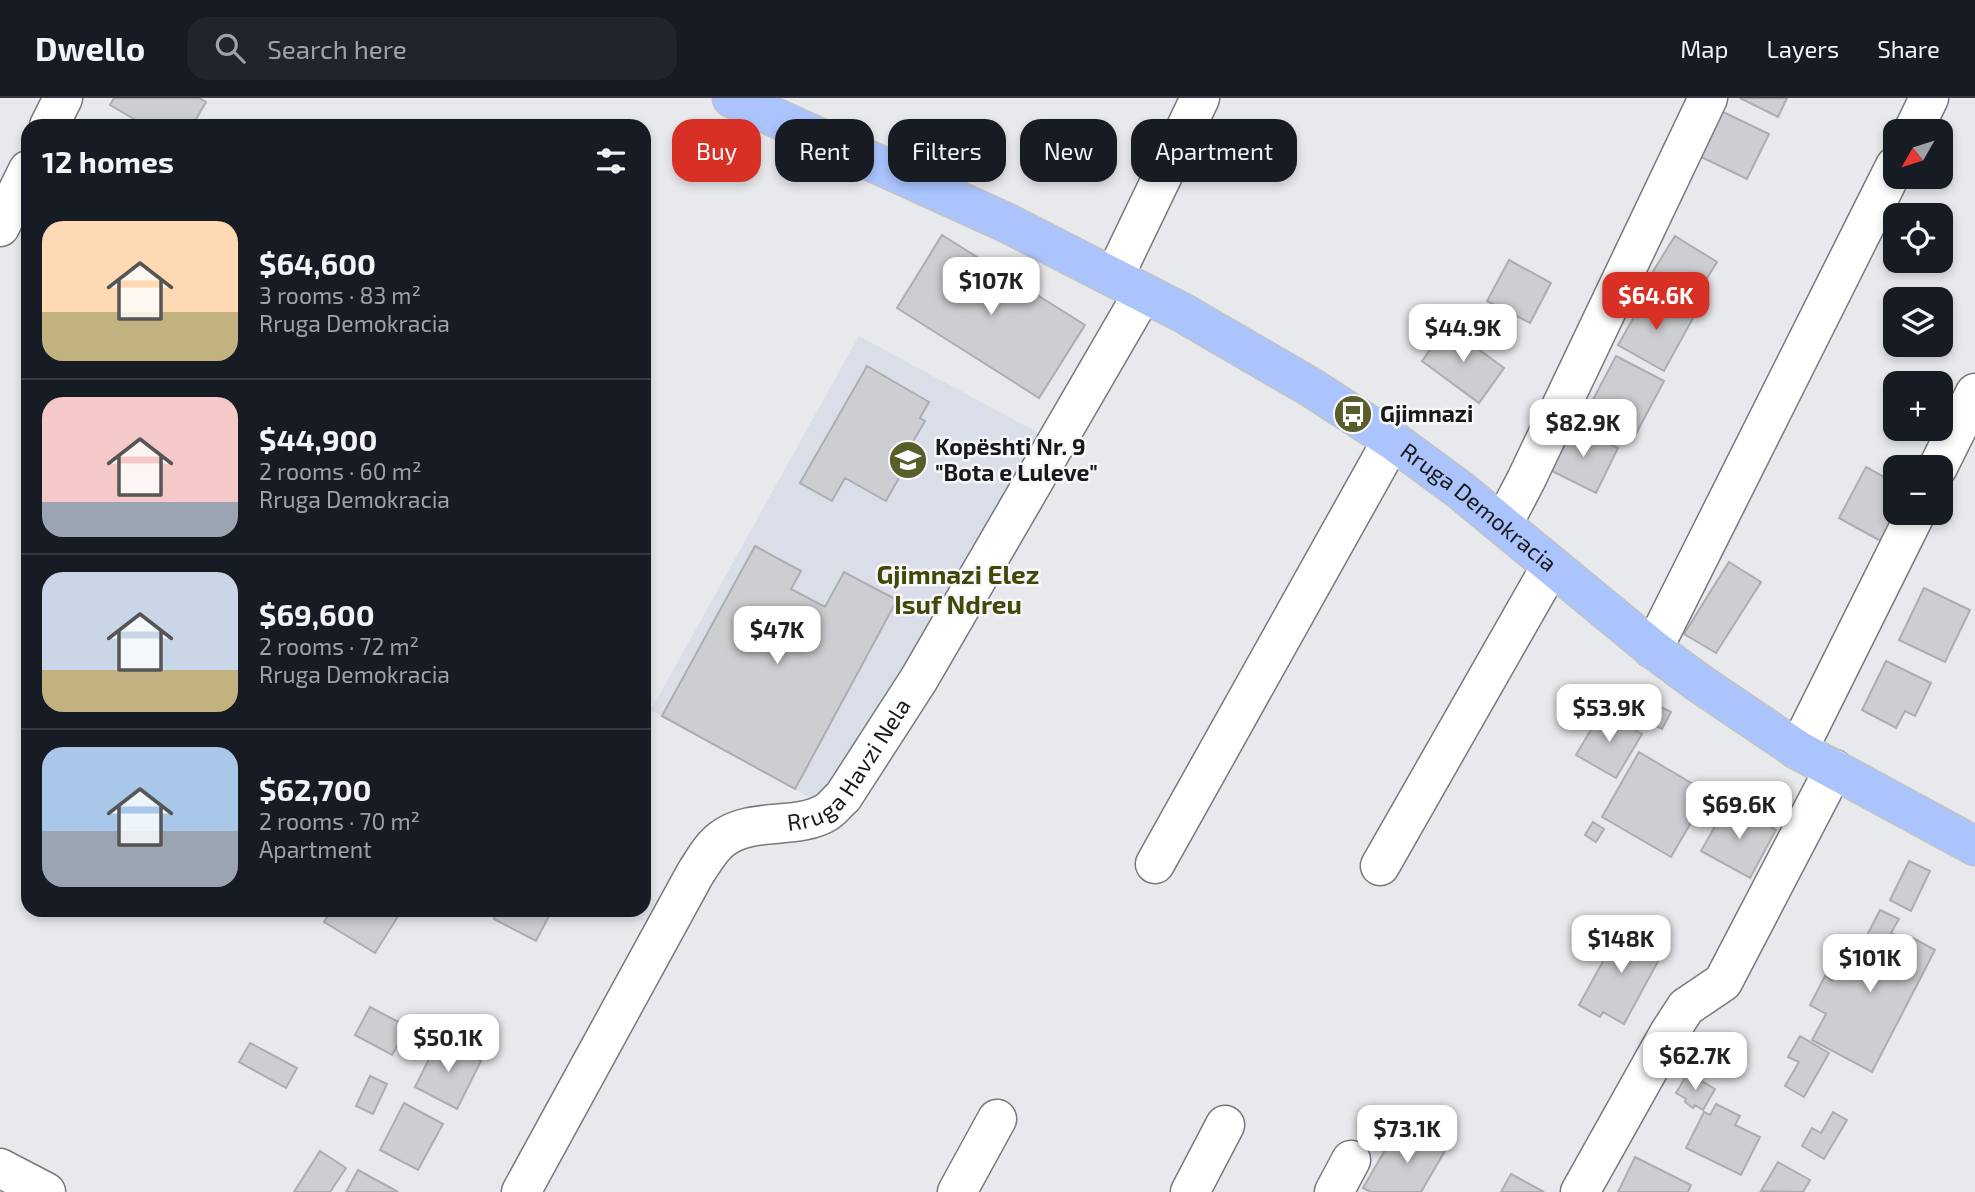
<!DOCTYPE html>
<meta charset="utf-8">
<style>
:root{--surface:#171b24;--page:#20242c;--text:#f1f3f6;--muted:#9ea1a6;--line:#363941;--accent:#d93025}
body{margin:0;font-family:"Exo 2",sans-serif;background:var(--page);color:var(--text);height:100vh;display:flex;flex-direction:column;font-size:26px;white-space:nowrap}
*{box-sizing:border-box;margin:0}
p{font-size:23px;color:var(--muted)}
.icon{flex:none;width:38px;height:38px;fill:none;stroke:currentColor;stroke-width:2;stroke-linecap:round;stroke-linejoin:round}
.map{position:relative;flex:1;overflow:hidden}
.details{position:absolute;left:21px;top:21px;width:630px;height:798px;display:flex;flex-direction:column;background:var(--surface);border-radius:21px;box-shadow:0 4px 10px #0003}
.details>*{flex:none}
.top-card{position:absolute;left:672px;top:21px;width:665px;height:63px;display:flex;gap:14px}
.needle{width:46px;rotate:231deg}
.controls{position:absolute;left:1883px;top:21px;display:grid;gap:14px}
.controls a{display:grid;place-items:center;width:70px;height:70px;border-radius:14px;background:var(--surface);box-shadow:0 4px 10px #0003;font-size:35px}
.price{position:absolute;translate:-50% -60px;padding:0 16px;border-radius:14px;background:#fff;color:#222;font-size:23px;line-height:46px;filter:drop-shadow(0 2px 4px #0008)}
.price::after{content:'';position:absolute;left:50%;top:42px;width:21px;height:16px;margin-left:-10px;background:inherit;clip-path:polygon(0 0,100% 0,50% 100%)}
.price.on{background:var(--accent);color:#fff}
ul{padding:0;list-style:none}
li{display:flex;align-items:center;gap:21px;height:175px;padding:0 21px}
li+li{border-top:2px solid var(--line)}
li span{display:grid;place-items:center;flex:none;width:196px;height:140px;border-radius:21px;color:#555}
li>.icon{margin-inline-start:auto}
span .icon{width:84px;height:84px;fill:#fffc;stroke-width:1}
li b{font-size:30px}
h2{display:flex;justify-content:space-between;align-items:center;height:84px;padding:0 21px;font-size:30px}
.tag{padding:0 24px;border-radius:21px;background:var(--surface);box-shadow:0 4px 10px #0003;font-size:24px;line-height:63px}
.tag.on{background:var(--accent);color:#fff}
header{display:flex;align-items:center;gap:42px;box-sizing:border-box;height:98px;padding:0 35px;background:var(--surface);border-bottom:2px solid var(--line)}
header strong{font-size:33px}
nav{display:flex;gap:38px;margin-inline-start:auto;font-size:24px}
.search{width:490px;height:63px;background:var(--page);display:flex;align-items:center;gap:18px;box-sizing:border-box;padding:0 24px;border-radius:21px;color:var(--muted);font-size:26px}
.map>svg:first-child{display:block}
.built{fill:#d9dee8}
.building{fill:#ccced1;stroke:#acadb0;stroke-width:2}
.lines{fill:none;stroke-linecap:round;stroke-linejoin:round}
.minor-casing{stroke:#78797c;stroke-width:41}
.major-casing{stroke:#c3c3c3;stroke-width:41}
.minor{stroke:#fff;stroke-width:38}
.major{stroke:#abc4fe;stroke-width:38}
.labels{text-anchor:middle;stroke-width:5;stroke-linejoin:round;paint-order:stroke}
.poi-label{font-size:23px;font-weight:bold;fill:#19191a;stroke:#f5f7fa;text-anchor:start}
.street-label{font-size:23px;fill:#19191a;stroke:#f5f7fa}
.quarter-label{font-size:26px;font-weight:bold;fill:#434708;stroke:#f5f7fa}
</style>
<header>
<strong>Dwello</strong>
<div class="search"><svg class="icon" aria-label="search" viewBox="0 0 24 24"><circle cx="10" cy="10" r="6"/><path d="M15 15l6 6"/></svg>Search here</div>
<nav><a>Map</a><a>Layers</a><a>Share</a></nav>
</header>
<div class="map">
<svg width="1975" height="1094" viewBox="0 0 1975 1094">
<rect width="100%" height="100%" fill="#e8e9ec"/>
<path class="built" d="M 859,238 L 1040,336 L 954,486 L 818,704 L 651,612 Z"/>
<path class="building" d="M 114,0 L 199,0 L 206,4 L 192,28 L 146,28 L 110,7 Z
M 1740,0 L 1787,0 L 1778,19 Z
M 1721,13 L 1769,36 L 1747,81 L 1699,58 Z
M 942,137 L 1085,227 L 1039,300 L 897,210 Z
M 1675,138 L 1717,164 L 1689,209 L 1647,183 Z
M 1509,162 L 1551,185 L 1530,225 L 1487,203 Z
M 1648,194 L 1693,220 L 1664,273 L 1618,247 Z
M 1447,228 L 1504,270 L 1479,305 L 1422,263 Z
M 1616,258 L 1664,283 L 1636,336 L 1588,311 Z
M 867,268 L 929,304 L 920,320 L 925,323 L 908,352 L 913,355 L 886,403 L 845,380 L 832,403 L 800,385 Z
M 1570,327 L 1618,350 L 1596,395 L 1548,371 Z
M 1866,369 L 1895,385 L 1895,415 L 1886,446 L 1839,420 Z
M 755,448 L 801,473 L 791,491 L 825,509 L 844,474 L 897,502 L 795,691 L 662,618 Z
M 1729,464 L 1761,484 L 1716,555 L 1684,536 Z
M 1924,490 L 1970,512 L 1945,564 L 1899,542 Z
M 1886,563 L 1931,585 L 1915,618 L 1905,613 L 1896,630 L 1862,612 Z
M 1659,608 L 1671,614 L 1662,631 L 1650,625 Z
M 1602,613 L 1642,636 L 1616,680 L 1576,657 Z
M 1639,654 L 1708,695 L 1671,759 L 1602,719 Z
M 1728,705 L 1776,732 L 1750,780 L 1701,753 Z
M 1593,724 L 1604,731 L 1596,744 L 1585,737 Z
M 1909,763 L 1930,773 L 1911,813 L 1890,802 Z
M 331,812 L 402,812 L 375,855 L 324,824 Z
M 498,812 L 552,812 L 536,843 L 494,821 Z
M 1880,812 L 1899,821 L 1891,835 L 1910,845 L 1913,840 L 1935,852 L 1872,974 L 1812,942 L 1826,916 L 1810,907 L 1825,878 L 1832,882 L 1836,873 L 1846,878 Z
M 1618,823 L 1645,839 L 1642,845 L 1662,856 L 1624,926 L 1603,914 L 1600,919 L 1579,907 L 1613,845 L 1607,842 Z
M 370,909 L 408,929 L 392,957 L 355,937 Z
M 1800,938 L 1829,955 L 1804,999 L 1785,988 L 1799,964 L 1788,959 Z
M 439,941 L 481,963 L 457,1011 L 415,989 Z
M 250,945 L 297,970 L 286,990 L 239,964 Z
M 1688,975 L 1715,991 L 1703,1012 L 1695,1007 L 1693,1010 L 1685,1004 L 1686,1001 L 1676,995 Z
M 370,978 L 387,986 L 373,1016 L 356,1008 Z
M 404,1005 L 443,1026 L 418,1072 L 380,1052 Z
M 1716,1006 L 1740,1018 L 1735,1027 L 1760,1039 L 1741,1077 L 1686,1050 L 1704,1014 L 1710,1017 Z
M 1833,1014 L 1847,1022 L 1824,1061 L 1802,1048 L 1812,1030 L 1821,1035 Z
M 1423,1031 L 1449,1046 L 1421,1094 L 1371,1094 L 1363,1090 L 1392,1040 L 1412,1051 Z
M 320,1053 L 346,1070 L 330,1094 L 294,1094 Z
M 1635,1059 L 1691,1087 L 1688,1094 L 1618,1094 Z
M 1778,1064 L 1810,1082 L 1803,1094 L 1761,1093 Z
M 358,1072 L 398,1094 L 346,1094 Z
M 1511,1076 L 1544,1094 L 1501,1094 Z"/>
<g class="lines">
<g class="minor-casing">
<g id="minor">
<path d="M 49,28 L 63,0"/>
<path d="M 1913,33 L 1929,0"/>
<path d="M 0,129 L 28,72"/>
<path d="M 1114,179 L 1200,0"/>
<path d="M 1938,369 L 1975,295"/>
<path d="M 1503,426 L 1526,382 L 1708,0"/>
<path d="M 1653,551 L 1895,68"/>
<path d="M 1798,652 L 1916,415"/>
<path d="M 1155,766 L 1392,342"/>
<path d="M 1380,768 L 1551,468"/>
<path d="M 0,1070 L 46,1094"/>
<path id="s1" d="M 521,1094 L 695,776 C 703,764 710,750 722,741 C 752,718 796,733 827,714 C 833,710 838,703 843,699 L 919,581 L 1143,195"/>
<path d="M 957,1094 L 997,1021"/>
<path d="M 1190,1094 L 1225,1027"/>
<path d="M 1334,1094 L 1351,1062"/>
<path d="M 1580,1094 L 1669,935 L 1686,909 L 1723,884 L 1834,671"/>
</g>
</g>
<g class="major-casing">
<g id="major">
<path id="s2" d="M 732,0 L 1007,125 L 1183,215 L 1312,290 L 1392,342 L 1460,392 L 1653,551 L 1699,585 L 1798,652 L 1975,748"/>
</g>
</g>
<use href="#minor" class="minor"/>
<use href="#major" class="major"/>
</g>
<defs>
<g id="bus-disc" transform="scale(2.0125)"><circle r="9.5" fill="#595d2a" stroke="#f5f7fa"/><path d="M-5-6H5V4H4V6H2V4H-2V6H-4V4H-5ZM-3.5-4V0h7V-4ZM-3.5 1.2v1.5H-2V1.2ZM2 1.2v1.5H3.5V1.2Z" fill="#fff"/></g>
<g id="school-disc" transform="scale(2.0125)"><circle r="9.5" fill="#595d2a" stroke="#f5f7fa"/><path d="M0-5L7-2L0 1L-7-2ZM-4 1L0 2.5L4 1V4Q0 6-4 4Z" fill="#fff"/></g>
</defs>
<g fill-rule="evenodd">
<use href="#bus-disc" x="1353" y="316"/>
<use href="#school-disc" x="908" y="362"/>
</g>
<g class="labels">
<g class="poi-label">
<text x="1380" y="324">Gjimnazi</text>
<text x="935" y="357">Kopështi Nr. 9<tspan x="935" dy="26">"Bota e Luleve"</tspan></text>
</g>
<g class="street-label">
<text dy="8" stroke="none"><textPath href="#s2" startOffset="854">Rruga Demokracia</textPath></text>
<text dy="8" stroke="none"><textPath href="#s1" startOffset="564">Rruga Havzi Nela</textPath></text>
</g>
<g class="quarter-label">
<text x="958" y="486">Gjimnazi Elez<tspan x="958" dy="30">Isuf Ndreu</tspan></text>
</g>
</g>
</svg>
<div class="controls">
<a><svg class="needle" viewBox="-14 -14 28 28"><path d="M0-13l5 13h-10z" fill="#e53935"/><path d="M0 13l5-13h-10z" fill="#9ea1a6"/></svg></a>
<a><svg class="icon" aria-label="locate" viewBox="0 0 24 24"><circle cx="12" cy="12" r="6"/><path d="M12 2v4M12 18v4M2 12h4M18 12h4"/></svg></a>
<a><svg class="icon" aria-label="layers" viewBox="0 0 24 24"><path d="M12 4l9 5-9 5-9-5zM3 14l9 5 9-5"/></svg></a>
<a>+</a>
<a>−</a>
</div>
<b class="price" style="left:991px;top:219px">$107K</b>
<b class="price on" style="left:1656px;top:234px">$64.6K</b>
<b class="price" style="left:1463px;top:266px">$44.9K</b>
<b class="price" style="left:1583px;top:361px">$82.9K</b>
<b class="price" style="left:777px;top:568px">$47K</b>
<b class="price" style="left:1609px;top:646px">$53.9K</b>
<b class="price" style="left:1739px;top:743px">$69.6K</b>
<b class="price" style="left:1621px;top:877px">$148K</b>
<b class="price" style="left:1870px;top:896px">$101K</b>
<b class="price" style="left:448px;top:976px">$50.1K</b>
<b class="price" style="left:1695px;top:994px">$62.7K</b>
<b class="price" style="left:1407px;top:1067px">$73.1K</b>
<div class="top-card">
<a class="tag on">Buy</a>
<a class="tag">Rent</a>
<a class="tag">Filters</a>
<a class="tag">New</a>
<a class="tag">Apartment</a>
</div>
<section class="details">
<h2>12 homes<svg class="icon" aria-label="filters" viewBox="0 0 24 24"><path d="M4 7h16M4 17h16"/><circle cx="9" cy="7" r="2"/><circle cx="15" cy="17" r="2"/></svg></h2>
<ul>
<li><span style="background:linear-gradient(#ffd9b3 65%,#c2b280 0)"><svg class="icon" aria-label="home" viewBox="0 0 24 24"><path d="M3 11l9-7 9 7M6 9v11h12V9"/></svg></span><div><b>$64,600</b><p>3 rooms · 83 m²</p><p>Rruga Demokracia</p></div></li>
<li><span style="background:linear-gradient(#f6c9c9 75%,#9aa5b1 0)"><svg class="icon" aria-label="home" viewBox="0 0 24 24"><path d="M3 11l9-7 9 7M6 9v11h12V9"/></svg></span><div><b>$44,900</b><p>2 rooms · 60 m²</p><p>Rruga Demokracia</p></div></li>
<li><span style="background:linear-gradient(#c9d6e8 70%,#c2b280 0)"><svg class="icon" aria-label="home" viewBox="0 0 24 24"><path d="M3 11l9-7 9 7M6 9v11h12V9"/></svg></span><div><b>$69,600</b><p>2 rooms · 72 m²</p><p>Rruga Demokracia</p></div></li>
<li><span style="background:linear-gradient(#a9c7e8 60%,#9aa5b1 0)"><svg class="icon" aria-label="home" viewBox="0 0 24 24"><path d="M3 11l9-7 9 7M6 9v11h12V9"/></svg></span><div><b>$62,700</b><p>2 rooms · 70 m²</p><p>Apartment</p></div></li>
</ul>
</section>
</div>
